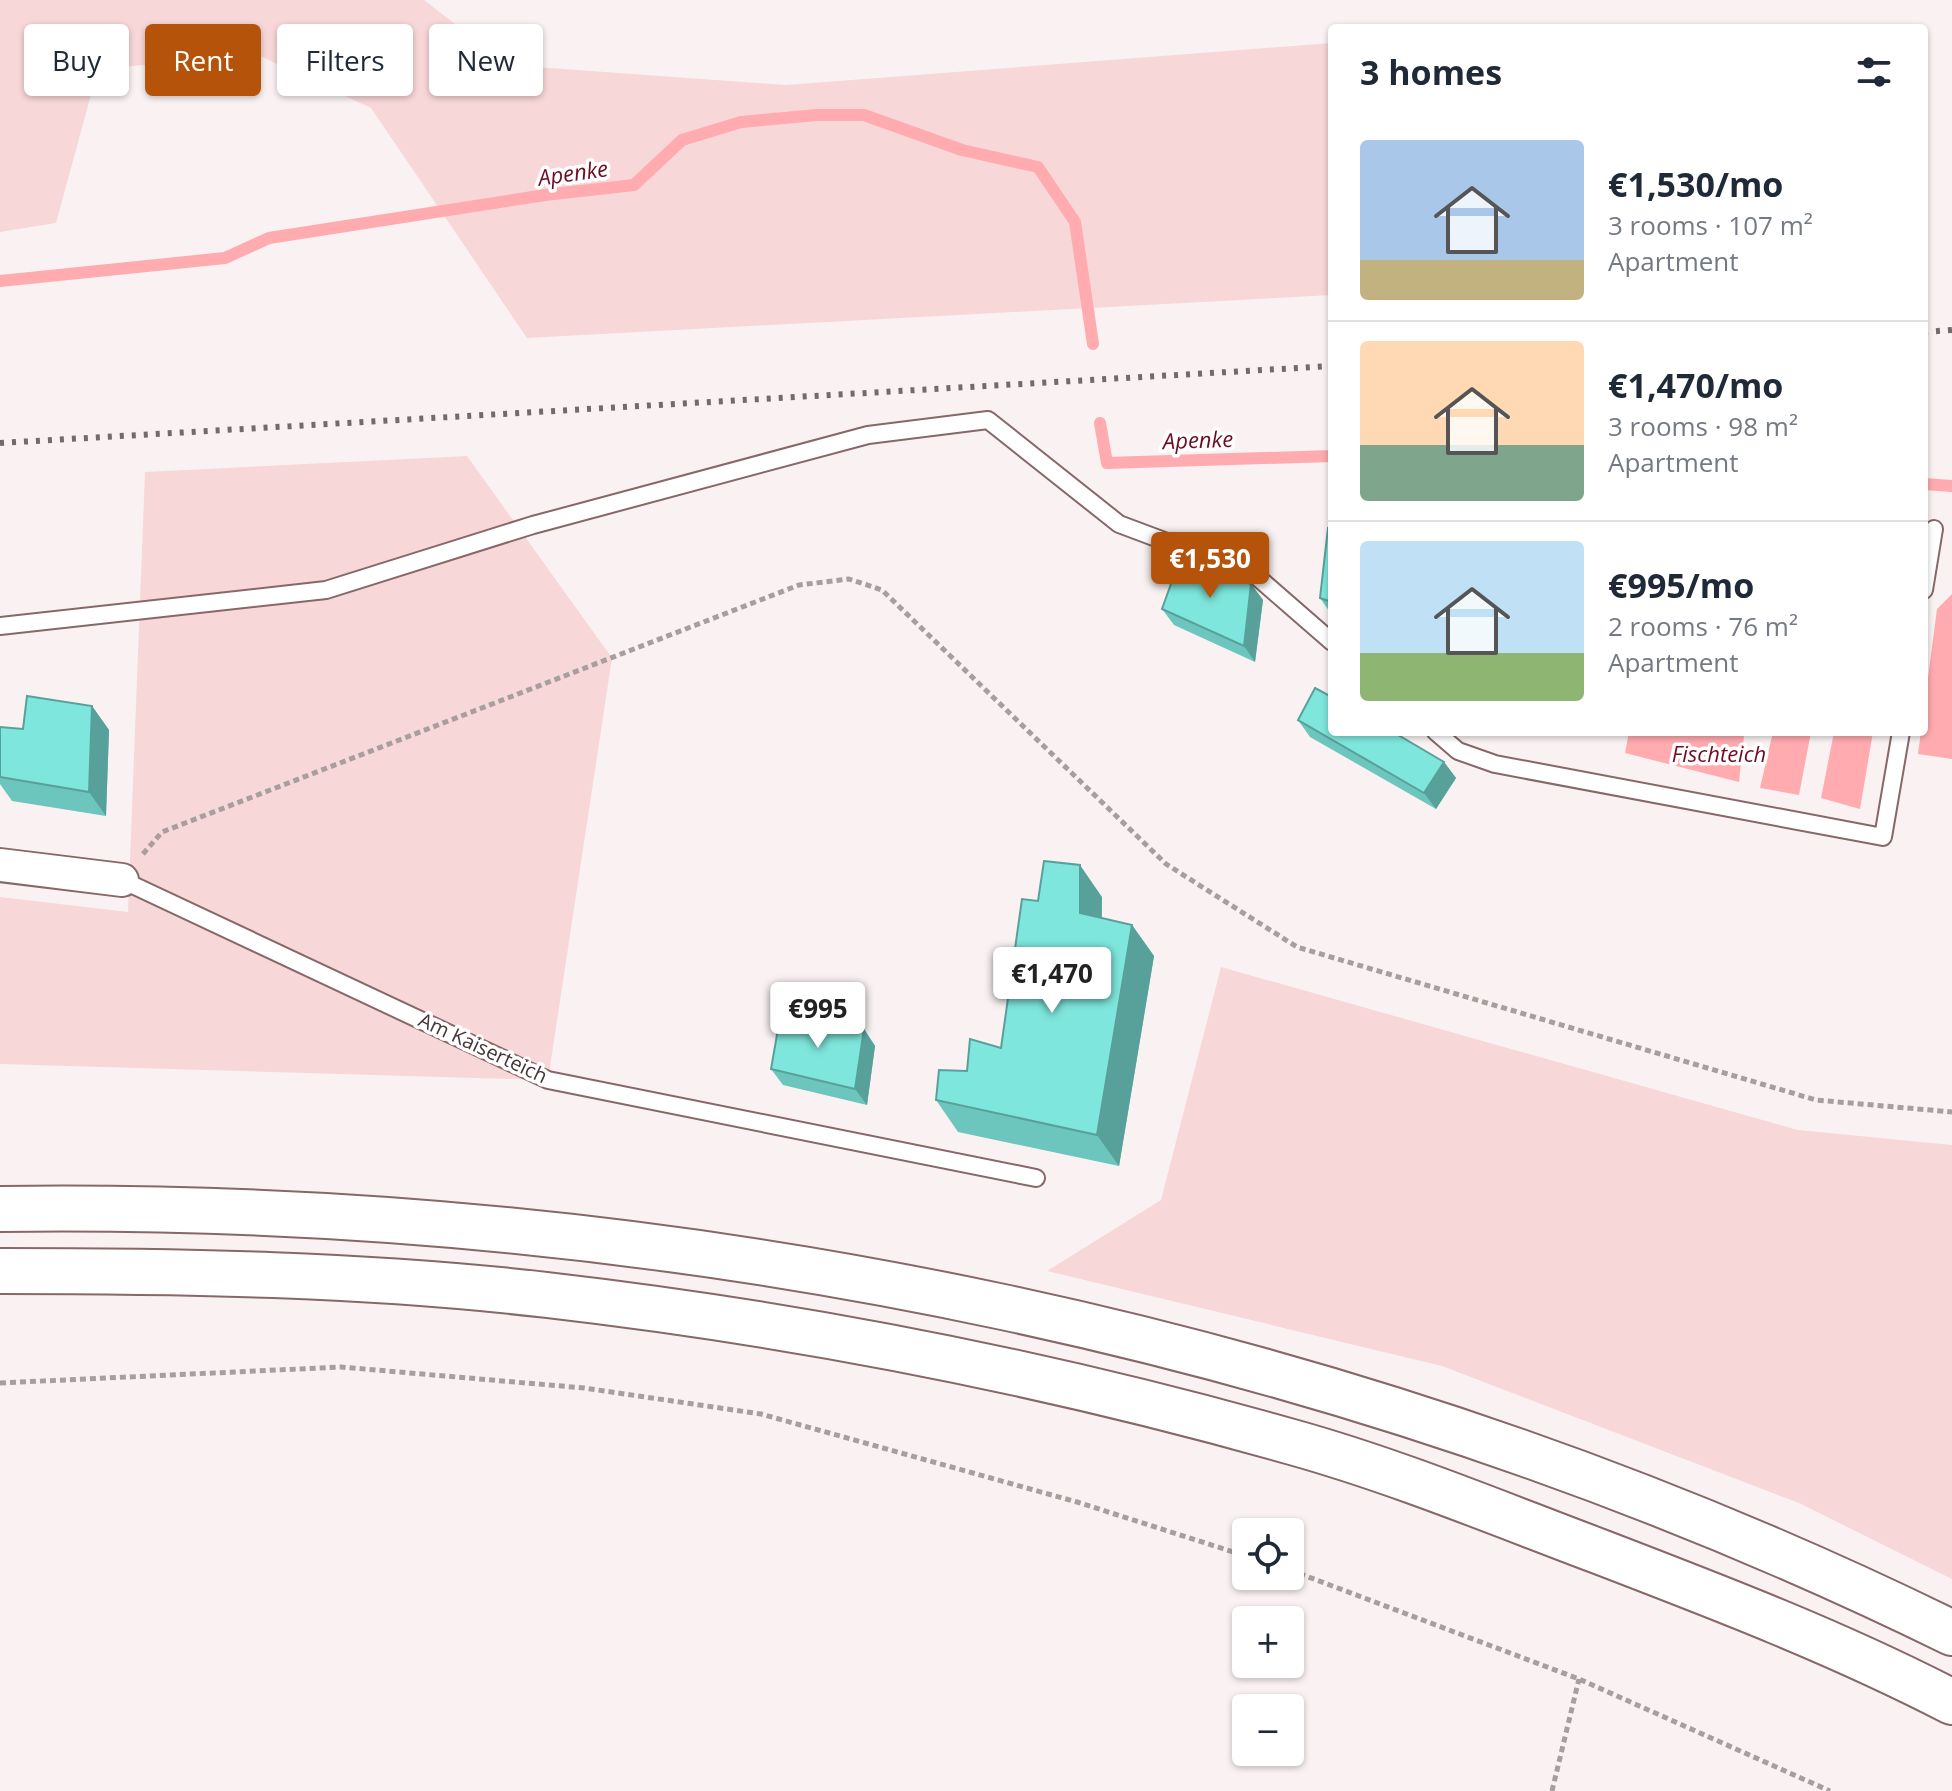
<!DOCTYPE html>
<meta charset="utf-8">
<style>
:root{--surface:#fff;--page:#f6f6f7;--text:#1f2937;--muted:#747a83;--line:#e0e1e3;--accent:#b45309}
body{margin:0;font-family:"Open Sans",sans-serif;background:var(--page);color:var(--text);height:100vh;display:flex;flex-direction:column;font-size:30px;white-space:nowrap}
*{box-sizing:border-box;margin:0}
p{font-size:26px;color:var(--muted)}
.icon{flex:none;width:44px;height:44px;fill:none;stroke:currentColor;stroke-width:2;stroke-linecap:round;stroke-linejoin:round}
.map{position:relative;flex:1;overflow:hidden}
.sheet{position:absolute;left:1328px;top:24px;width:600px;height:712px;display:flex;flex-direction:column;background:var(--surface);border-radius:8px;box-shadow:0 2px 6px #0004}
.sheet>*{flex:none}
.hud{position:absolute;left:24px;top:24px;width:760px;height:72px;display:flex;gap:16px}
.tools{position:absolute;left:1232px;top:1518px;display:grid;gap:16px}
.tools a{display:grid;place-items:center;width:72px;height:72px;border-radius:8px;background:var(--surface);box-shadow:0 2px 6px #0004;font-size:40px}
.price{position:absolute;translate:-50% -68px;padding:0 18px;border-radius:8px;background:#fff;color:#222;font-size:26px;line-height:52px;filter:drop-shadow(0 2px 4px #0008)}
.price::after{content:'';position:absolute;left:50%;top:48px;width:24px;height:18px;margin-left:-12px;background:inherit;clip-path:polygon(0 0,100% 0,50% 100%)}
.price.current{background:var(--accent);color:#fff}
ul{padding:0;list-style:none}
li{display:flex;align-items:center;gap:24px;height:200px;padding:0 32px}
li+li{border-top:2px solid var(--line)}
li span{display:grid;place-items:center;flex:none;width:224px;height:160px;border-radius:8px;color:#555}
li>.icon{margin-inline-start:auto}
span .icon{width:96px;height:96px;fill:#fffc;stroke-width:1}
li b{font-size:34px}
h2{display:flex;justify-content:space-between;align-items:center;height:96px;padding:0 32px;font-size:34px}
.tag{padding:0 28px;border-radius:8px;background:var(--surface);box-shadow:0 2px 6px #0004;font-size:28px;line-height:72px}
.tag.current{background:var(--accent);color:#fff}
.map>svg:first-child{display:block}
.green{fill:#f8d7d8}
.water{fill:#ffabaf}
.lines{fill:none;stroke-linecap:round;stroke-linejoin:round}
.stream{stroke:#ffabaf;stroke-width:12}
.service-casing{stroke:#876768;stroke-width:20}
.minor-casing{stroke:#876768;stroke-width:36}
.trunk-casing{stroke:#876768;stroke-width:48}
.path{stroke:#a99e9e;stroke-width:5;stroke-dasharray:6 4;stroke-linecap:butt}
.service{stroke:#fff;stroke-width:16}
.minor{stroke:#fff;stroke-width:32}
.trunk{stroke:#fff;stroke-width:44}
.rail{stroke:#756969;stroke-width:6;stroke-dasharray:4 8;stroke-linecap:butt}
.wall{fill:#6cc6bd}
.shaded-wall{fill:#58a19a}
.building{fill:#7ee6dc;stroke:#58a19a;stroke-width:2}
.labels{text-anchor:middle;stroke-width:7;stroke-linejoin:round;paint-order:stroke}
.street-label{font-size:20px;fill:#443636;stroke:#fff}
.water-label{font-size:22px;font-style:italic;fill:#6e0d22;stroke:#fff}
</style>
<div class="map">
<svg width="1952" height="1791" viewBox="0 0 1952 1791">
<rect width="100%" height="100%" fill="#faf2f2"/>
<path class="green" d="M 0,0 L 424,0 L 508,65 L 786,85 L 1332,43 L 1332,295 L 527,338 L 371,108 L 258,55 L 98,69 L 56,223 L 0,232 Z
M 467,456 L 612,658 L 548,1080 L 0,1064 L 0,897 L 128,912 L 145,472 Z
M 1221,967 L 1798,1130 L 1952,1145 L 1952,1579 L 1799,1503 L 1442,1366 L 1047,1271 L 1161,1200 Z"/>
<path class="water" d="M 1952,594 L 1952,759 L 1918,754 L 1937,609 Z
M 1629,732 L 1724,732 L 1744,736 L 1739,782 L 1625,753 Z
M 1773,732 L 1811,732 L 1799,795 L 1760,788 Z
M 1834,732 L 1873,732 L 1860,809 L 1821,798 Z"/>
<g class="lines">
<path class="stream" d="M 0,281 L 225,258 L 269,238 L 545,195 L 634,185 L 682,140 L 741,122 L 817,115 L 864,115 L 962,150 L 1038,167 L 1075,222 L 1093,344
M 1100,423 L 1107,463 L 1332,456
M 1924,484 L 1952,486"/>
<g class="service-casing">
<path id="service" d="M 1924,590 L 1934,529
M 0,626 L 326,590 L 533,525 L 868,435 L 988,420 L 1119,524 L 1255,575 L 1332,642
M 1436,732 L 1458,751 L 1495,764 L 1883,837 L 1901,732
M 122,880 L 548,1080 L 1036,1178"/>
</g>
<g class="minor-casing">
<path id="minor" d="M 0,865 L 122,880"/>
</g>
<g class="trunk-casing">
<path id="trunk" d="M 0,1209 C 670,1200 1349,1337 1952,1633
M 0,1271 C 182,1271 366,1274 547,1295 C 798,1324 1049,1373 1292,1442 C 1396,1471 1497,1513 1598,1551 C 1718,1597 1838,1643 1952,1702"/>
</g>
<path class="path" d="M 143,854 L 162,832 L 799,585 L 849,579 L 882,590 L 1166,864 L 1297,947 L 1816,1100 L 1952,1112
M 0,1383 L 341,1367 L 584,1388 L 761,1414 L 1077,1502 L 1246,1556
M 1290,1570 L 1579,1679 L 1830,1791
M 1552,1791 L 1579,1679"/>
<use href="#service" class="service"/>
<use href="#minor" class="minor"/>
<use href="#trunk" class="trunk"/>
<path class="rail" d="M 1924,332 L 1952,330
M 0,443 L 1332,366"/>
</g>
<path class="wall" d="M 1332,529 L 1332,615 L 1320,598 Z
M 1251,584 L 1263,600 L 1255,662 L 1174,625 L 1162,609 Z
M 92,706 L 109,730 L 106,816 L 12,801 L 0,784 L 0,727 L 23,729 Z
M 1298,720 L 1444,762 L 1456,778 L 1436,809 L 1310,737 Z
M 1102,897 L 1102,918 L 1132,925 L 1154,956 L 1119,1166 L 958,1132 L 936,1100 L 967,1071 L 1001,1048 L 1038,901 Z
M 864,1029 L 875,1046 L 867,1105 L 783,1085 L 771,1069 Z"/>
<path class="shaded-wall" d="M 1251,584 L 1263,600 L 1255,662 L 1244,646 Z
M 92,706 L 109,730 L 106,816 L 89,792 Z
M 1444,762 L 1456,778 L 1436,809 L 1424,793 Z
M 1080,865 L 1102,897 L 1101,944 L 1080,913 Z
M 1132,925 L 1154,956 L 1119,1166 L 1097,1135 Z
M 864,1029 L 875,1046 L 867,1105 L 855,1089 Z"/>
<path class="building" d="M 1328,528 L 1332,529 L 1332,602 L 1320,598 Z
M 1181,556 L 1251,584 L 1244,646 L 1162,609 Z
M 1315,688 L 1332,697 L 1332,732 L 1393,732 L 1444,762 L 1424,793 L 1298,720 Z
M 27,696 L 92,706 L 89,792 L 0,777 L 0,727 L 23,729 Z
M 1044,861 L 1080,865 L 1080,913 L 1132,925 L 1097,1135 L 936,1100 L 939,1070 L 967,1071 L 970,1039 L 1001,1048 L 1022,899 L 1038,901 Z
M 781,1012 L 864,1029 L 855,1089 L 771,1069 Z"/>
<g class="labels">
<g class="street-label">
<text transform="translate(483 1048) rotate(25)" y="7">Am Kaiserteich</text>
</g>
<g class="water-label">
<text transform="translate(573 173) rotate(-8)" y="8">Apenke</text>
<text transform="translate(1198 440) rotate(-2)" y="8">Apenke</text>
<text x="1719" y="762">Fischteich</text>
</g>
</g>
</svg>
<div class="tools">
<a><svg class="icon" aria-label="locate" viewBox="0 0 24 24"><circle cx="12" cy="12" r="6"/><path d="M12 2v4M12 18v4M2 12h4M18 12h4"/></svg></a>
<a>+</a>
<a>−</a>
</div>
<b class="price current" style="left:1210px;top:600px">€1,530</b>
<b class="price" style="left:1052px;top:1015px">€1,470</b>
<b class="price" style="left:818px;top:1050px">€995</b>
<div class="hud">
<a class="tag">Buy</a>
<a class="tag current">Rent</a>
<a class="tag">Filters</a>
<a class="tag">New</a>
</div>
<section class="sheet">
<h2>3 homes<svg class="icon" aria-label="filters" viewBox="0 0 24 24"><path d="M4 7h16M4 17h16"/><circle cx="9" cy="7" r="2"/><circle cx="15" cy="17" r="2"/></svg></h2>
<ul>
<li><span style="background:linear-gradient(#a9c7e8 75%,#c2b280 0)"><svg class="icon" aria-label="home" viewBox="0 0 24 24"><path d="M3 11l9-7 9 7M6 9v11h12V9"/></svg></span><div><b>€1,530/mo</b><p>3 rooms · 107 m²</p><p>Apartment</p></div></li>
<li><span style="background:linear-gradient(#ffd9b3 65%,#7fa58c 0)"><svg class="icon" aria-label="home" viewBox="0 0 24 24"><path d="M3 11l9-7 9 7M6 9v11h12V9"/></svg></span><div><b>€1,470/mo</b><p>3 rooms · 98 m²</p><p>Apartment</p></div></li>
<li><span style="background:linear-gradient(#bfe0f5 70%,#8fb573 0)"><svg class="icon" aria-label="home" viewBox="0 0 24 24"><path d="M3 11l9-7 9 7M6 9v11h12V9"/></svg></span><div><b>€995/mo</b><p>2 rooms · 76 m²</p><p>Apartment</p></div></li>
</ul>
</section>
</div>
